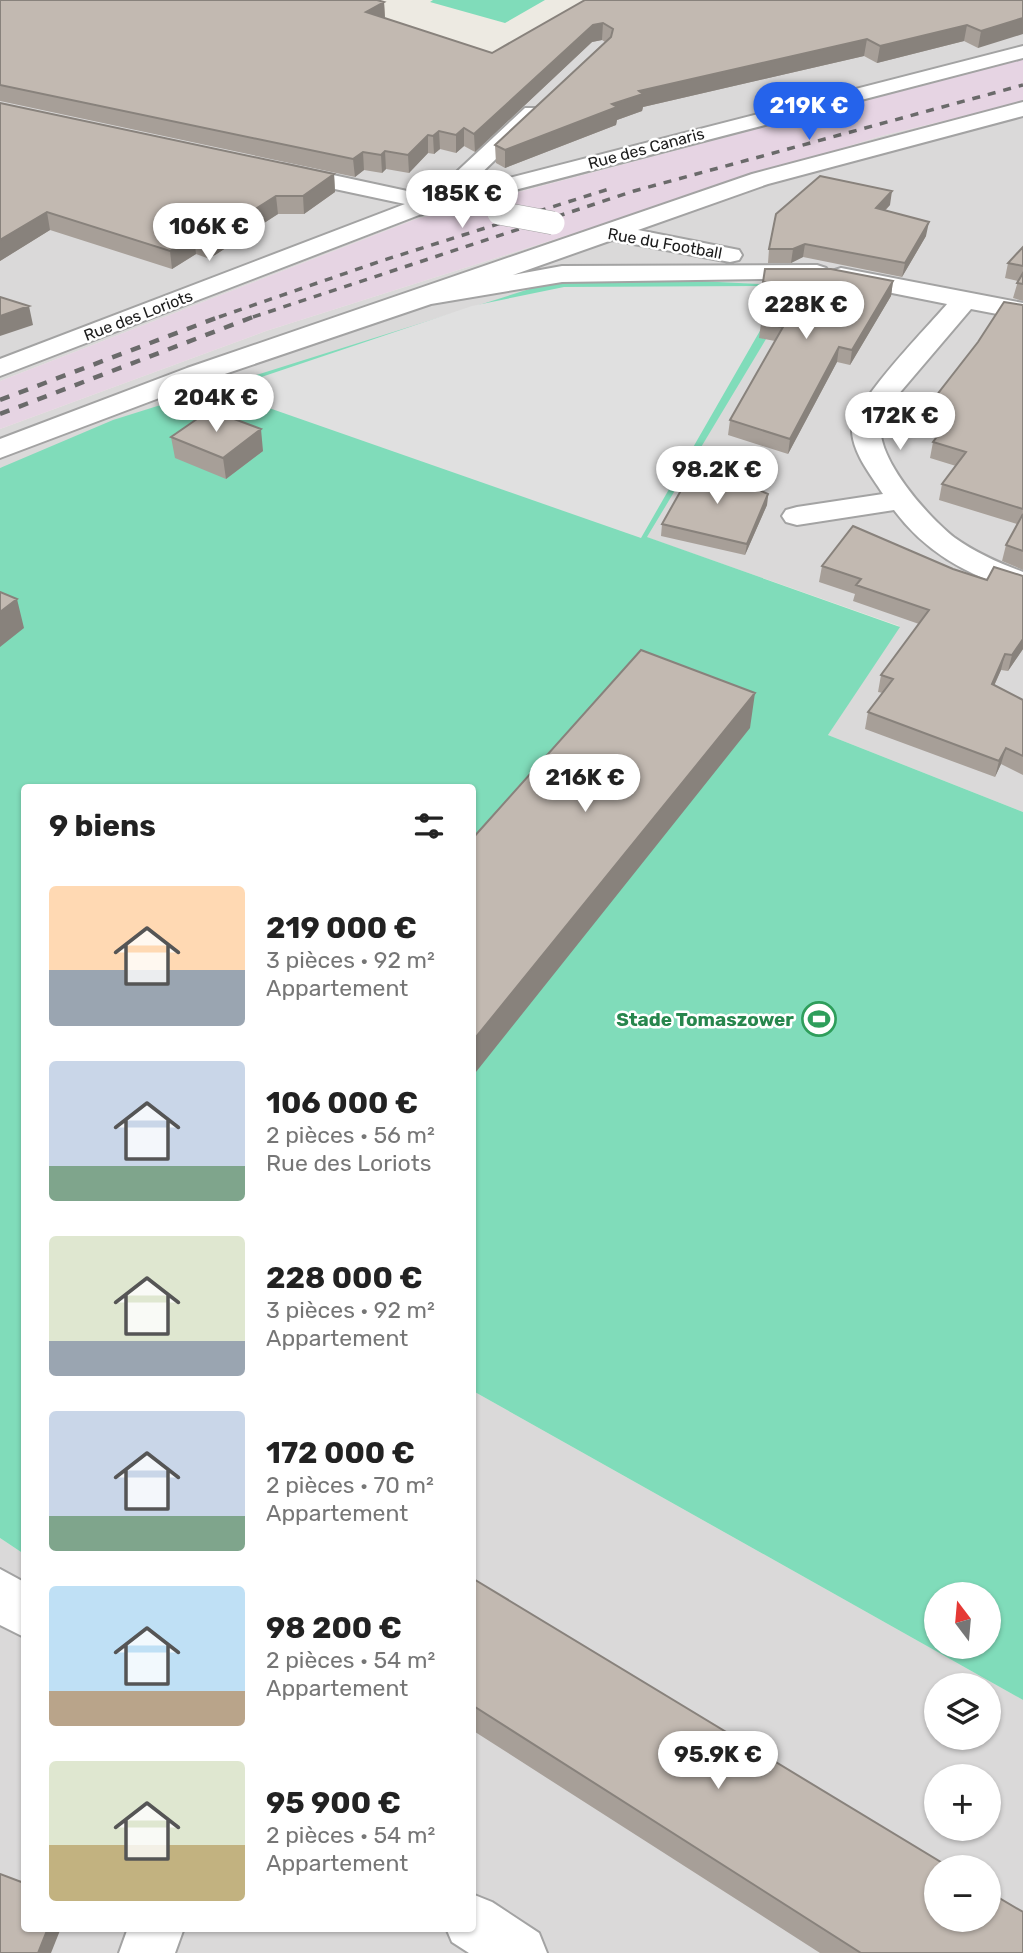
<!DOCTYPE html>
<html lang="fr">
<meta charset="utf-8">
<style>
:root{--surface:#fff;--page:#f2f2f2;--text:#222;--muted:#767676;--accent:#2563eb}
body{margin:0;font-family:Rubik,sans-serif;background:var(--page);color:var(--text);height:100vh;display:flex;flex-direction:column;font-size:26px;white-space:nowrap}
*{box-sizing:border-box;margin:0}
p{font-size:23px;color:var(--muted)}
.icon{flex:none;width:38px;height:38px;fill:none;stroke:currentColor;stroke-width:2;stroke-linecap:round;stroke-linejoin:round}
.map{position:relative;flex:1;overflow:hidden}
.drawer{position:absolute;left:21px;top:784px;width:455px;height:1148px;display:flex;flex-direction:column;background:var(--surface);border-radius:7px;box-shadow:0 2px 5px #0004}
.drawer>*{flex:none}
.needle{width:46px;rotate:344deg}
.buttons{position:absolute;left:924px;top:1582px;display:grid;gap:14px}
.buttons a{display:grid;place-items:center;width:77px;height:77px;border-radius:50%;background:var(--surface);box-shadow:0 2px 5px #0004;font-size:35px}
.price{position:absolute;translate:-50% -60px;padding:0 16px;border-radius:24px;background:#fff;color:#222;font-size:23px;line-height:46px;filter:drop-shadow(0 2px 4px #0008)}
.price::after{content:'';position:absolute;left:50%;top:42px;width:21px;height:16px;margin-left:-10px;background:inherit;clip-path:polygon(0 0,100% 0,50% 100%)}
.price.selected{background:var(--accent);color:#fff}
ul{padding:0;list-style:none}
li{display:flex;align-items:center;gap:21px;height:175px;padding:0 28px}
li span{display:grid;place-items:center;flex:none;width:196px;height:140px;border-radius:7px;color:#555}
li>.icon{margin-inline-start:auto}
span .icon{width:84px;height:84px;fill:#fffc;stroke-width:1}
li b{font-size:30px}
h2{display:flex;justify-content:space-between;align-items:center;height:84px;padding:0 28px;font-size:30px}
.map>svg:first-child{display:block}
.residential{fill:#dad9d9;fill-rule:evenodd}
.industrial{fill:#e6d4e3}
.pitch{fill:#80dcba;fill-rule:evenodd}
.parking{fill:#e0e0e0}
.lines{fill:none;stroke-linecap:round;stroke-linejoin:round}
.minor-casing{stroke:#a3a3a3;stroke-width:4}
.minor{fill:#fff;fill-rule:evenodd}
.rail-far1{stroke:#6a6a6a;stroke-width:3.5;stroke-dasharray:8 8;stroke-linecap:butt}
.rail{stroke:#6a6a6a;stroke-width:4.5;stroke-dasharray:10 10;stroke-linecap:butt}
.minor-bridge-casing{stroke:#a3a3a3;stroke-width:24;stroke-linecap:butt}
.minor-bridge{stroke:#fff;stroke-width:23}
.wall{fill:#a79f98}
.shaded-wall{fill:#88827c}
.building{fill:#c2b9b1;stroke:#88827c;stroke-width:2}
.labels{text-anchor:middle;stroke-width:5;stroke-linejoin:round;paint-order:stroke}
.far-street-label{font-size:16px;fill:#1c1c1c;stroke:#fff}
.leisure-label{font-size:19px;font-weight:bold;fill:#27864d;stroke:#fff;text-anchor:end}
</style>
<div class="map">
<svg width="1023" height="1953" viewBox="0 0 1023 1953">
<rect width="100%" height="100%" fill="#edeae2"/>
<path class="residential" d="M 591,0 L 1023,0 L 1023,59 L 416,219 L 0,381 L 0,15 L 403,112 Z
M 1023,102 L 1023,812 L 828,735 L 899,626 L 646,537 L 797,287 L 0,468 L 0,429 L 266,331 L 881,136 Z
M 473,1391 L 1023,1700 L 1023,1953 L 0,1953 L 0,1538 L 24,1554 L 24,1928 L 472,1928 ZM 936,1685 L 989,1685 L 989,1738 L 936,1738 ZM 936,1776 L 989,1776 L 989,1829 L 936,1829 ZM 936,1867 L 989,1867 L 989,1920 L 936,1920 Z"/>
<path class="industrial" d="M 1023,59 L 1023,102 L 881,136 L 266,331 L 0,429 L 0,381 L 416,219 Z"/>
<path class="pitch" d="M 433,0 L 545,0 L 505,23 L 430,2 Z
M 574,275 L 798,286 L 647,537 L 900,627 L 828,735 L 1023,812 L 1023,1700 L 473,1391 L 472,788 L 24,788 L 24,1554 L 0,1538 L 0,468 L 113,420 ZM 936,1594 L 989,1594 L 989,1647 L 936,1647 Z"/>
<path class="parking" d="M 760,286 L 754,299 L 777,301 L 641,538 L 220,391 L 472,306 L 564,287 Z"/>
<g class="lines">
<g class="minor-casing">
<path id="minor" d="M 1023,46 L 1023,58 L 419,215 L 0,376 L 0,359 L 405,204 L 274,176 L 270,171 L 274,166 L 282,164 L 435,197 L 453,192 L 446,183 L 450,178 L 525,108 L 541,108 L 544,113 L 471,183 L 474,187 Z
M 1023,102 L 1023,116 L 768,184 L 638,230 L 739,250 L 742,255 L 739,260 L 730,262 L 612,240 L 513,275 L 562,266 L 817,265 L 826,268 L 830,273 L 826,278 L 562,282 L 431,304 L 207,380 L 0,458 L 0,439 L 187,368 L 752,174 Z
M 841,268 L 1023,303 L 1023,319 L 971,309 L 891,403 C 887,409 882,415 881,422 C 874,457 929,518 955,538 C 976,553 999,563 1023,572 L 1023,591 C 971,578 926,553 894,510 L 797,525 L 786,522 L 782,516 L 786,510 L 797,507 L 883,494 C 871,475 854,455 852,432 C 851,404 927,328 947,304 L 832,281 L 828,276 L 832,271 Z
M 0,1569 L 24,1582 L 24,1637 L 0,1625 Z
M 472,1894 L 492,1902 L 539,1933 L 547,1953 L 469,1953 L 452,1942 L 446,1928 L 472,1928 Z
M 128,1928 L 184,1928 L 175,1953 L 119,1953 Z"/>
</g>
<use href="#minor" class="minor"/>
<path class="rail-far1" d="M 219,317 L 381,261 L 612,188
M 253,317 L 634,191 L 1023,85"/>
<path class="rail" d="M 0,400 L 224,315
M 0,414 L 258,315"/>
<g class="minor-bridge-casing">
<path id="minor-bridge" d="M 499,213 L 553,223"/>
</g>
<use href="#minor-bridge" class="minor-bridge"/>
</g>
<path class="wall" d="M 0,0 L 384,2 L 385,18 L 492,53 L 585,0 L 1023,0 L 978,48 L 964,41 L 877,63 L 864,56 L 643,107 L 642,111 L 617,120 L 616,125 L 505,168 L 496,163 L 495,145 L 605,42 L 602,40 L 592,42 L 475,152 L 464,146 L 456,153 L 440,149 L 434,154 L 428,153 L 409,173 L 386,169 L 382,173 L 364,170 L 355,177 L 0,101 Z
M 0,103 L 334,174 L 335,192 L 304,214 L 278,214 L 215,255 L 207,258 L 196,254 L 172,269 L 50,230 L 0,261 Z
M 890,205 L 885,211 L 926,236 L 902,277 L 803,257 L 791,263 L 768,263 L 769,249 Z
M 1023,247 L 1023,301 L 1013,298 L 1018,281 L 1005,278 L 1008,263 Z
M 893,281 L 891,296 L 850,365 L 837,362 L 788,454 L 728,435 L 730,420 L 775,341 L 759,338 L 761,323 L 774,298 L 761,297 L 763,282 Z
M 1023,305 L 1023,570 L 1002,561 L 1006,545 L 1017,524 L 939,500 L 942,484 L 956,466 L 930,458 L 933,442 L 937,436 L 925,432 L 928,416 L 933,410 L 936,396 Z
M 171,437 L 263,451 L 226,479 L 175,458 Z
M 768,494 L 767,505 L 745,555 L 661,536 L 662,524 Z
M 822,566 L 953,569 L 987,580 L 1023,649 L 1008,671 L 1001,670 L 994,686 L 1023,700 L 1023,775 L 1001,764 L 995,777 L 865,729 L 868,712 L 883,693 L 878,692 L 881,675 L 919,624 L 853,601 L 855,594 L 819,582 Z
M 472,1578 L 1023,1953 L 820,1953 L 472,1730 Z"/>
<path class="shaded-wall" d="M 384,2 L 385,19 L 366,12 Z
M 1023,18 L 1023,34 L 978,48 L 981,31 Z
M 603,23 L 602,40 L 592,42 L 475,152 L 474,134 L 593,25 Z
M 967,25 L 964,41 L 877,63 L 880,46 Z
M 867,39 L 864,56 L 643,107 L 642,111 L 617,120 L 616,125 L 505,168 L 505,150 L 612,104 L 639,91 Z
M 464,128 L 464,146 L 456,153 L 456,135 Z
M 439,131 L 440,149 L 434,154 L 433,136 Z
M 428,135 L 428,153 L 409,173 L 408,155 Z
M 385,151 L 386,169 L 382,173 L 381,155 Z
M 363,152 L 364,170 L 355,177 L 353,159 Z
M 334,174 L 335,192 L 304,214 L 303,196 Z
M 892,191 L 890,205 L 873,222 L 876,208 Z
M 276,196 L 278,214 L 215,255 L 207,258 L 205,239 Z
M 47,212 L 50,230 L 0,261 L 0,240 Z
M 929,222 L 926,236 L 902,277 L 905,263 Z
M 194,235 L 196,254 L 172,269 L 170,251 Z
M 805,244 L 803,257 L 791,263 L 793,249 Z
M 893,281 L 891,296 L 850,365 L 852,350 Z
M 29,306 L 33,325 L 0,336 L 0,316 Z
M 839,347 L 837,362 L 788,454 L 790,439 Z
M 261,429 L 263,451 L 226,479 L 223,458 Z
M 768,494 L 767,505 L 745,555 L 747,544 Z
M 17,599 L 24,628 L 0,647 L 0,612 Z
M 1023,639 L 1023,649 L 1008,671 L 1012,655 Z
M 1005,654 L 1001,670 L 987,701 L 992,684 Z
M 755,693 L 750,728 L 472,1077 L 472,1042 Z
M 1006,748 L 1001,764 L 995,777 L 999,761 Z
M 48,1928 L 61,1928 L 51,1953 L 38,1953 Z"/>
<path class="building" d="M 0,0 L 377,0 L 384,2 L 366,12 L 492,53 L 585,0 L 1023,0 L 1023,18 L 981,31 L 967,25 L 880,46 L 867,39 L 639,91 L 643,94 L 612,104 L 617,107 L 505,150 L 495,145 L 611,37 L 613,29 L 603,23 L 593,25 L 474,134 L 464,128 L 456,135 L 439,131 L 433,136 L 428,135 L 408,155 L 385,151 L 381,155 L 363,152 L 353,159 L 0,85 Z
M 0,103 L 334,174 L 303,196 L 276,196 L 213,236 L 205,239 L 194,235 L 170,251 L 47,212 L 0,240 Z
M 820,176 L 892,191 L 876,208 L 929,222 L 905,263 L 805,244 L 793,249 L 769,249 L 776,214 Z
M 1023,247 L 1023,266 L 1008,263 Z
M 765,269 L 831,269 L 893,281 L 852,350 L 839,347 L 790,439 L 730,420 L 783,327 L 761,323 L 781,284 L 763,282 Z
M 1023,273 L 1023,284 L 1017,283 Z
M 0,297 L 29,306 L 0,316 Z
M 1004,302 L 1023,305 L 1023,509 L 942,484 L 966,452 L 933,442 L 948,422 L 928,416 L 943,398 L 936,396 L 978,342 Z
M 210,410 L 261,429 L 223,458 L 171,437 Z
M 697,462 L 768,494 L 747,544 L 662,524 Z
M 1023,514 L 1023,551 L 1006,545 Z
M 853,526 L 953,569 L 987,580 L 994,567 L 1023,576 L 1023,639 L 1012,655 L 1005,654 L 992,684 L 1023,700 L 1023,756 L 1006,748 L 999,761 L 868,712 L 893,679 L 881,675 L 929,610 L 856,585 L 861,579 L 822,566 Z
M 0,592 L 17,599 L 0,612 Z
M 641,650 L 755,693 L 472,1042 L 472,839 Z
M 472,1578 L 949,1867 L 936,1867 L 936,1920 L 989,1920 L 989,1892 L 1023,1912 L 1023,1953 L 861,1953 L 472,1705 Z
M 0,1874 L 24,1883 L 24,1928 L 48,1928 L 38,1953 L 0,1953 Z"/>
<defs>
<g id="stadium-ring" transform="scale(1.75)"><circle r="9.5" fill="#fff" stroke="#2e9e5b" stroke-width="1.5"/><path d="M0-5a6.5 5 0 1 0 0 10a6.5 5 0 1 0 0-10ZM-3.5-1.8h7v3.6h-7Z" fill="#2e9e5b"/></g>
</defs>
<g fill-rule="evenodd">
<use href="#stadium-ring" x="819" y="1019"/>
</g>
<g class="labels">
<g class="far-street-label">
<text transform="translate(646 148) rotate(-15)" y="6">Rue des Canaris</text>
<text transform="translate(665 243) rotate(10)" y="6">Rue du Football</text>
<text transform="translate(138 315) rotate(-21)" y="6">Rue des Loriots</text>
</g>
<g class="leisure-label">
<text x="794" y="1026">Stade Tomaszower</text>
</g>
</g>
</svg>
<div class="buttons">
<a><svg class="needle" viewBox="-14 -14 28 28"><path d="M0-13l5 13h-10z" fill="#e53935"/><path d="M0 13l5-13h-10z" fill="#767676"/></svg></a>
<a><svg class="icon" aria-label="layers" viewBox="0 0 24 24"><path d="M12 4l9 5-9 5-9-5zM3 14l9 5 9-5"/></svg></a>
<a>+</a>
<a>−</a>
</div>
<b class="price selected" style="left:809px;top:142px">219K €</b>
<b class="price" style="left:462px;top:230px">185K €</b>
<b class="price" style="left:209px;top:263px">106K €</b>
<b class="price" style="left:806px;top:341px">228K €</b>
<b class="price" style="left:216px;top:434px">204K €</b>
<b class="price" style="left:900px;top:452px">172K €</b>
<b class="price" style="left:717px;top:506px">98.2K €</b>
<b class="price" style="left:585px;top:814px">216K €</b>
<b class="price" style="left:718px;top:1791px">95.9K €</b>
<section class="drawer">
<h2>9 biens<svg class="icon" aria-label="filters" viewBox="0 0 24 24"><path d="M4 7h16M4 17h16"/><circle cx="9" cy="7" r="2"/><circle cx="15" cy="17" r="2"/></svg></h2>
<ul>
<li><span style="background:linear-gradient(#ffd9b3 60%,#9aa5b1 0)"><svg class="icon" aria-label="home" viewBox="0 0 24 24"><path d="M3 11l9-7 9 7M6 9v11h12V9"/></svg></span><div><b>219 000 €</b><p>3 pièces · 92 m²</p><p>Appartement</p></div></li>
<li><span style="background:linear-gradient(#c9d6e8 75%,#7fa58c 0)"><svg class="icon" aria-label="home" viewBox="0 0 24 24"><path d="M3 11l9-7 9 7M6 9v11h12V9"/></svg></span><div><b>106 000 €</b><p>2 pièces · 56 m²</p><p>Rue des Loriots</p></div></li>
<li><span style="background:linear-gradient(#dfe7d0 75%,#9aa5b1 0)"><svg class="icon" aria-label="home" viewBox="0 0 24 24"><path d="M3 11l9-7 9 7M6 9v11h12V9"/></svg></span><div><b>228 000 €</b><p>3 pièces · 92 m²</p><p>Appartement</p></div></li>
<li><span style="background:linear-gradient(#c9d6e8 75%,#7fa58c 0)"><svg class="icon" aria-label="home" viewBox="0 0 24 24"><path d="M3 11l9-7 9 7M6 9v11h12V9"/></svg></span><div><b>172 000 €</b><p>2 pièces · 70 m²</p><p>Appartement</p></div></li>
<li><span style="background:linear-gradient(#bfe0f5 75%,#b9a48a 0)"><svg class="icon" aria-label="home" viewBox="0 0 24 24"><path d="M3 11l9-7 9 7M6 9v11h12V9"/></svg></span><div><b>98 200 €</b><p>2 pièces · 54 m²</p><p>Appartement</p></div></li>
<li><span style="background:linear-gradient(#dfe7d0 60%,#c2b280 0)"><svg class="icon" aria-label="home" viewBox="0 0 24 24"><path d="M3 11l9-7 9 7M6 9v11h12V9"/></svg></span><div><b>95 900 €</b><p>2 pièces · 54 m²</p><p>Appartement</p></div></li>
</ul>
</section>
</div>
